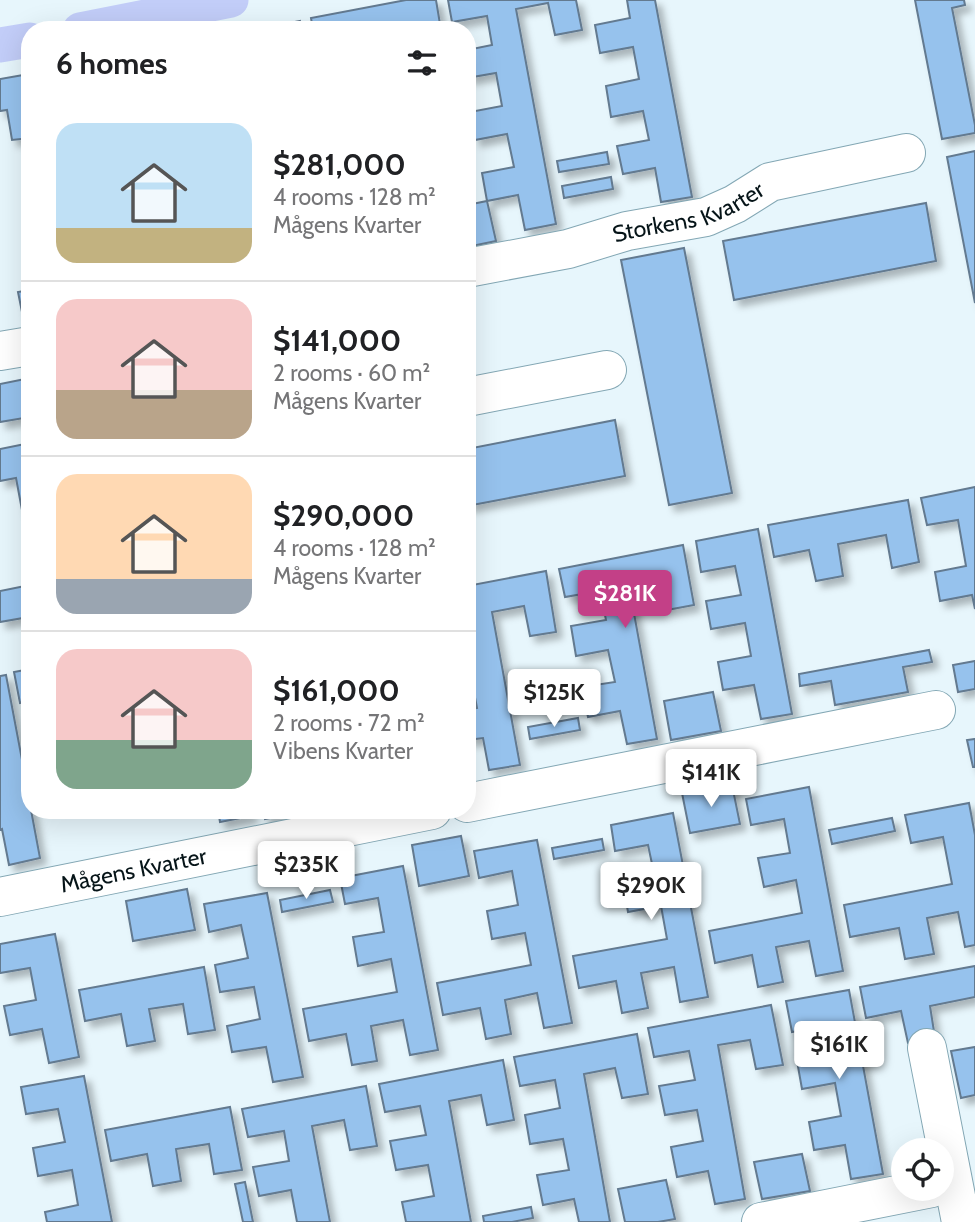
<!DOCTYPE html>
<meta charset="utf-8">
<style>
:root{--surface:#fff;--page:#f2f2f2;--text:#202124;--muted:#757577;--line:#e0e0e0;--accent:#c34087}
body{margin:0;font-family:Cabin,sans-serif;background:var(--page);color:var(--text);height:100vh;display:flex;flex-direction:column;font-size:26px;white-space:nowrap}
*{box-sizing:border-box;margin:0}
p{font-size:23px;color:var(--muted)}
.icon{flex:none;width:38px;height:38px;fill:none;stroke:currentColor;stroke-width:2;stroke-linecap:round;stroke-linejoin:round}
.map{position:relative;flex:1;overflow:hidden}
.drawer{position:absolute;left:21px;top:21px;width:455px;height:798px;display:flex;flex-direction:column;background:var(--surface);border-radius:28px;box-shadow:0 7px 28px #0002}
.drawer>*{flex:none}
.tools{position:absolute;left:891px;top:1138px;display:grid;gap:14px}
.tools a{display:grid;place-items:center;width:63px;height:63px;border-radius:50%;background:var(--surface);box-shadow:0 7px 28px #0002;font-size:35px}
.price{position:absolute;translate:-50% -60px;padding:0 16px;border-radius:7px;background:#fff;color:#222;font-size:23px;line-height:46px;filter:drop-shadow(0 2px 4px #0008)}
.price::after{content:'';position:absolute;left:50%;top:42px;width:21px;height:16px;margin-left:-10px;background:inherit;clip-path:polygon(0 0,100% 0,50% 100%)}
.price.current{background:var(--accent);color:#fff}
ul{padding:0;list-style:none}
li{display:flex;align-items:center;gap:21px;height:175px;padding:0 35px}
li+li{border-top:2px solid var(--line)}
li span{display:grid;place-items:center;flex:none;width:196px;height:140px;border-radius:21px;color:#555}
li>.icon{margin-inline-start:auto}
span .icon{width:84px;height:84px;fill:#fffc;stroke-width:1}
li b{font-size:30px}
h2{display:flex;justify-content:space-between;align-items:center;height:84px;padding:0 35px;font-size:30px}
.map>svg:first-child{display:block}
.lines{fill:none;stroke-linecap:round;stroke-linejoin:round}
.canal{stroke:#c2cdf8;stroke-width:35}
.building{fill:#96c2ed;stroke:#637a90;stroke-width:2;filter:url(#shadow)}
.minor-casing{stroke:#83a7b4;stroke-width:40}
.minor{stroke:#fff;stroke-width:38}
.labels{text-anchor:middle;stroke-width:6;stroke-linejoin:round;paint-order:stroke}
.street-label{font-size:23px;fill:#061418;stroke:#fff}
</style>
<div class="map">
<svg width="975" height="1222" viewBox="0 0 975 1222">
<defs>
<filter id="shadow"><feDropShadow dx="6" dy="6" stdDeviation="3.5" flood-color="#0004"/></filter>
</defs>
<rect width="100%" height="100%" fill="#e7f6fc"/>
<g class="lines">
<path class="canal" d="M 80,30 L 231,0
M 0,45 L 30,40"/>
</g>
<path class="building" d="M 406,0 L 436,0 L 441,30 L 313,30 L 311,18 Z
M 448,0 L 576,0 L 582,30 L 555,35 L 548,3 L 516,9 L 556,224 L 525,230 L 518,195 L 487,201 L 482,173 L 514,167 L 507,134 L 475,140 L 470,112 L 502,106 L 496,73 L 467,78 L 467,50 L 492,45 L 487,16 L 452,22 Z
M 627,0 L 655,0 L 692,197 L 661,202 L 655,168 L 623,174 L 617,146 L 649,140 L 643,111 L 611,117 L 606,86 L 639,79 L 633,47 L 600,53 L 595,25 L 630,18 Z
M 915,0 L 964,0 L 965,5 L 952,8 L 975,125 L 975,133 L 942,139 Z
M 300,21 L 302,30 L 255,30 Z
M 29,74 L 30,138 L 12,140 L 7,110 L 0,111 L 0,79 Z
M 975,151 L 975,303 L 947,157 Z
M 607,152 L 609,164 L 559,172 L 557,161 Z
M 611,177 L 613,189 L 564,198 L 562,186 Z
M 487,201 L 496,241 L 467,247 L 467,205 Z
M 926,203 L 936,261 L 734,300 L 723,241 Z
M 684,248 L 732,493 L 669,505 L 621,260 Z
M 30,290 L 30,331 L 26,332 L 18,292 Z
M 30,378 L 30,417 L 0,422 L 0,384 Z
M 615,420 L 625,476 L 467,506 L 467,449 Z
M 30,443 L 30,508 L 22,510 L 16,478 L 0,481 L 0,449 Z
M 975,487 L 975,609 L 972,595 L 940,601 L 935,572 L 966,566 L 958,520 L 927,525 L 921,498 Z
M 908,500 L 919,562 L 892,568 L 886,535 L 838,544 L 843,576 L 816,581 L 809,550 L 774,557 L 768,525 Z
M 758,529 L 792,714 L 761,719 L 754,685 L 723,690 L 718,662 L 751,656 L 745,623 L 711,629 L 706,601 L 741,595 L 735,566 L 701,572 L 696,541 Z
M 683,545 L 694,605 L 667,610 L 661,580 L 629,586 L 657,739 L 627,744 L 620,711 L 588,717 L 582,687 L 615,682 L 608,650 L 576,656 L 571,626 L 606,620 L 600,591 L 565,597 L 559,569 Z
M 546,571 L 556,632 L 530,636 L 524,606 L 492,612 L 520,765 L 489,770 L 483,738 L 467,740 L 467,710 L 477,708 L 471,676 L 467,677 L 467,647 L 469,646 L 467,638 L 467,586 Z
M 30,585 L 30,621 L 29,617 L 0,622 L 0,591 Z
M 929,650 L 932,662 L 903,667 L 908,692 L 835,705 L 831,681 L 800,686 L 799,674 Z
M 975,661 L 975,689 L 958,692 L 953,665 Z
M 30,669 L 30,701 L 20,703 L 14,672 Z
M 6,675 L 30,802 L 30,810 L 31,810 L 40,858 L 9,865 L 2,829 L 0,830 L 0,676 Z
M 713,692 L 721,731 L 671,740 L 664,701 Z
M 578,718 L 580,730 L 530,739 L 528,727 Z
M 975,739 L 975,767 L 973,767 L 967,740 Z
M 732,785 L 740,824 L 690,833 L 682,793 Z
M 809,787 L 843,971 L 816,976 L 809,941 L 776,947 L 783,982 L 758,987 L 752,955 L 715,963 L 709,931 L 802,913 L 796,880 L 764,887 L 758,858 L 790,853 L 784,819 L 751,825 L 746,799 Z
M 969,803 L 975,835 L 975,945 L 965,947 L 958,912 L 927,918 L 934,954 L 905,959 L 899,928 L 850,937 L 844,905 L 952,884 L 943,837 L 911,843 L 905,815 Z
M 218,810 L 250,810 L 251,816 L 220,822 Z
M 263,810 L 310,810 L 265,819 Z
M 673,813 L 708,997 L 680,1002 L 674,967 L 641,973 L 648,1008 L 622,1013 L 616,981 L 579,988 L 573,956 L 667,939 L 661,906 L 628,912 L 623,884 L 655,878 L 648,845 L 615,851 L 611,825 Z
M 892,818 L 895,831 L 832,844 L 829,830 Z
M 461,836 L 469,876 L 419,886 L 412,845 Z
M 602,839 L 604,850 L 554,859 L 552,848 Z
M 537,840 L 572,1023 L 544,1028 L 537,993 L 505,1000 L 511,1034 L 486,1039 L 480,1008 L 443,1015 L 437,983 L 531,965 L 525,933 L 492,939 L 487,911 L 518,905 L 512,871 L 479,878 L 474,851 Z
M 403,866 L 438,1050 L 410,1055 L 403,1020 L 371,1026 L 377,1061 L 352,1065 L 346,1034 L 309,1041 L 303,1009 L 397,992 L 391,959 L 358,966 L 353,937 L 384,932 L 378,898 L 345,904 L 340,878 Z
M 187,889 L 195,930 L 133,941 L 126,901 Z
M 330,890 L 333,902 L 282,912 L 280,900 Z
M 267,893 L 303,1077 L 273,1082 L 266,1047 L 232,1052 L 227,1026 L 260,1019 L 254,987 L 220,992 L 215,965 L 248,958 L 241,925 L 209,932 L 204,904 Z
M 55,934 L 79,1057 L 49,1063 L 42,1029 L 10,1035 L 4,1006 L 36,1000 L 30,968 L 0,973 L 0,944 Z
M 975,966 L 975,997 L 930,1006 L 935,1038 L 908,1043 L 901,1011 L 866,1018 L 860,987 Z
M 204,967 L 215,1030 L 188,1034 L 183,1004 L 149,1009 L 155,1041 L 127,1046 L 121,1014 L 85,1021 L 79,990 Z
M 849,990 L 883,1174 L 851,1179 L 845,1145 L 814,1150 L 809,1122 L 841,1116 L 835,1083 L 802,1089 L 797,1061 L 831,1055 L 826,1026 L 792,1032 L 786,1001 Z
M 771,1005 L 783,1065 L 756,1069 L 750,1040 L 718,1045 L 745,1199 L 715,1204 L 708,1171 L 677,1177 L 671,1147 L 703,1141 L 697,1110 L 665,1115 L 659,1086 L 695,1080 L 689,1051 L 654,1057 L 648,1028 Z
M 637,1034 L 648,1094 L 622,1098 L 615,1068 L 584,1074 L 610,1222 L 579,1222 L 574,1199 L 543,1205 L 537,1175 L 569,1170 L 563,1139 L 530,1144 L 525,1115 L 560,1108 L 555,1080 L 520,1086 L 514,1057 Z
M 975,1047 L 975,1095 L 961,1098 L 951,1051 Z
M 503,1060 L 514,1120 L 487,1125 L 481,1095 L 449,1101 L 471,1222 L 406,1222 L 402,1202 L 434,1196 L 428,1165 L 396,1170 L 390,1141 L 426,1135 L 420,1106 L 385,1112 L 379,1084 Z
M 84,1076 L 112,1222 L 47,1222 L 45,1212 L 78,1205 L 72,1170 L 38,1176 L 33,1148 L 65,1142 L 58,1109 L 26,1114 L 21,1087 Z
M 366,1086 L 377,1146 L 350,1150 L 344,1120 L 312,1126 L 330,1222 L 297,1222 L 291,1190 L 259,1196 L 253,1167 L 289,1161 L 284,1131 L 248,1137 L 242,1109 Z
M 230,1107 L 242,1170 L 214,1174 L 209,1144 L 176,1149 L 181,1181 L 153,1186 L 147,1154 L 111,1161 L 105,1130 Z
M 802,1154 L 810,1191 L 762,1199 L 754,1162 Z
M 666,1180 L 675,1219 L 658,1222 L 625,1222 L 618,1189 Z
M 245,1182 L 253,1222 L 243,1222 L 235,1184 Z
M 531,1207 L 533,1218 L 512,1222 L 484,1222 L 483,1216 Z"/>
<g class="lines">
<g class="minor-casing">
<g id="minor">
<path id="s1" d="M 467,268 L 568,249 L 627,231 L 706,217 L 735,204 L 770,182 L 906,153"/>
<path d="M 0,351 L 30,346"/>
<path d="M 467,397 L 607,370"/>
<path d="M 467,803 L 936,710"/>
<path id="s2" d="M 0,897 L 432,810"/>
<path d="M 927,1048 L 961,1222"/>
<path d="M 761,1222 L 932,1188"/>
</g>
</g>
<use href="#minor" class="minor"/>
</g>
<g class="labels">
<g class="street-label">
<text dy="8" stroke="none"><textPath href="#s1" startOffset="229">Storkens Kvarter</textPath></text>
<text dy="8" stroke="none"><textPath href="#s2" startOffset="136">Mågens Kvarter</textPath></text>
</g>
</g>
</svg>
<div class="tools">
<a><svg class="icon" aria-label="locate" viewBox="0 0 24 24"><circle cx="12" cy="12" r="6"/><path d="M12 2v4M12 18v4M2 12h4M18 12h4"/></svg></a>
</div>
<b class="price current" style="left:625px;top:630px">$281K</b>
<b class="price" style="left:554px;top:729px">$125K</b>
<b class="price" style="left:711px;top:809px">$141K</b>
<b class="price" style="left:306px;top:901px">$235K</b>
<b class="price" style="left:651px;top:922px">$290K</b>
<b class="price" style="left:839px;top:1081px">$161K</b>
<section class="drawer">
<h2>6 homes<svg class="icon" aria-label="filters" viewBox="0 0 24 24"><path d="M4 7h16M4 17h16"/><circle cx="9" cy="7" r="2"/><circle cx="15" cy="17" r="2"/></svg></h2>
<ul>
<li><span style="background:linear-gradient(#bfe0f5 75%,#c2b280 0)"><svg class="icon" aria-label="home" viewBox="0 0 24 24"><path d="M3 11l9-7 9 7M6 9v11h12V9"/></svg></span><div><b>$281,000</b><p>4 rooms · 128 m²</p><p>Mågens Kvarter</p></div></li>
<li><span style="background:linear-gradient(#f6c9c9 65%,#b9a48a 0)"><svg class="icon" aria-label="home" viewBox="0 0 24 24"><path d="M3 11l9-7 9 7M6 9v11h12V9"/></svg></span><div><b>$141,000</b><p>2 rooms · 60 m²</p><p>Mågens Kvarter</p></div></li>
<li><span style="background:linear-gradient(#ffd9b3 75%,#9aa5b1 0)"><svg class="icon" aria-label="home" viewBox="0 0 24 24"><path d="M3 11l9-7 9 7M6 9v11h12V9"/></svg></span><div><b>$290,000</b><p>4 rooms · 128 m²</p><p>Mågens Kvarter</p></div></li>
<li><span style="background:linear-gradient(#f6c9c9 65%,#7fa58c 0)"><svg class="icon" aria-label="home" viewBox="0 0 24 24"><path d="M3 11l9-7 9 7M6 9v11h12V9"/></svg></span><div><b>$161,000</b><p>2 rooms · 72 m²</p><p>Vibens Kvarter</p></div></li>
</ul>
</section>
</div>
